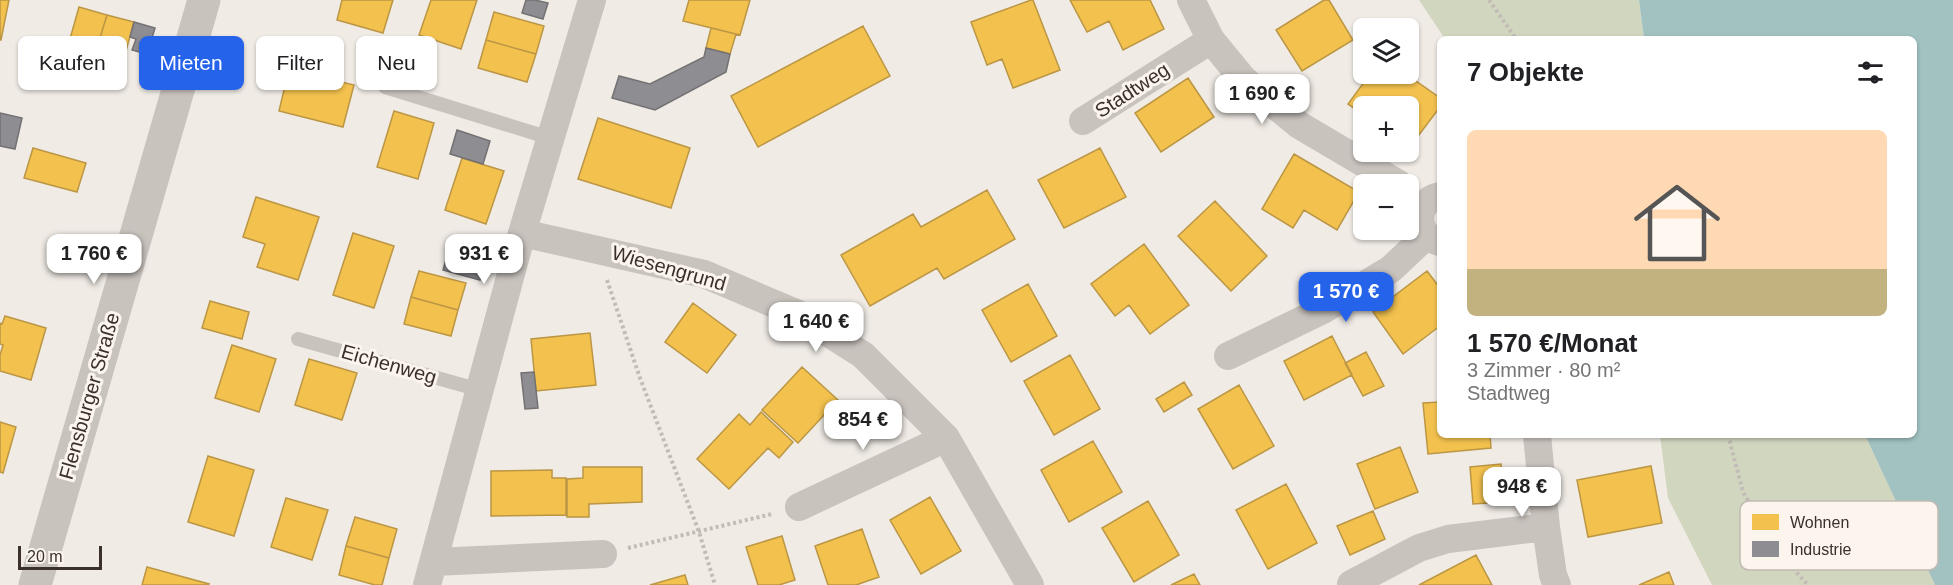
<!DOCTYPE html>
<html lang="de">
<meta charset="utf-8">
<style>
:root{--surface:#fff;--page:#f2f2f2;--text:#202124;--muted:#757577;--line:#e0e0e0;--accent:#2563eb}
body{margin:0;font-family:Arial,sans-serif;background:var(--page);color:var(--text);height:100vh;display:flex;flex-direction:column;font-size:22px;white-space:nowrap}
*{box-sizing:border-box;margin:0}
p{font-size:20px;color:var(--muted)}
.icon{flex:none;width:33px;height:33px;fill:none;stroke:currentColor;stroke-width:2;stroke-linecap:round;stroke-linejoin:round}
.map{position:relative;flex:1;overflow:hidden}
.details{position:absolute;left:1437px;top:36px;width:480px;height:402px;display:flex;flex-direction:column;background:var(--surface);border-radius:9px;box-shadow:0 2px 4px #0004}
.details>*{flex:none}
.banner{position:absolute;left:18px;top:36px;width:570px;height:54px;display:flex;gap:12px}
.controls{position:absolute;left:1353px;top:18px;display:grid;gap:12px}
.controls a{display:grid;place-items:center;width:66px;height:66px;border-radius:9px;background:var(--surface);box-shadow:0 2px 4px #0004;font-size:30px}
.scale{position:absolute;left:18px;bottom:15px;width:84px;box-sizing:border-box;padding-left:6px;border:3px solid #3b302b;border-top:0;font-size:16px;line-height:21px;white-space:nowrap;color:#3b302b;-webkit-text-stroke:4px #fbf5ee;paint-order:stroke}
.price{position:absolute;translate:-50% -51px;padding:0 14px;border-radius:12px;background:#fff;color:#222;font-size:20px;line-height:39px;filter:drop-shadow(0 2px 3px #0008)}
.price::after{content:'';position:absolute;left:50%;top:36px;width:18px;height:14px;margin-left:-9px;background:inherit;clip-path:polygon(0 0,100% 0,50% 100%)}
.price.selected{background:var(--accent);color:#fff}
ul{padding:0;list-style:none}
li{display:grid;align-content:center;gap:12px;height:318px;padding:0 30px}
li+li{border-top:2px solid var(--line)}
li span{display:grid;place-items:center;height:186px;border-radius:9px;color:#555}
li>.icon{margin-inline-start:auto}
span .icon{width:108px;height:108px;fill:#fffc;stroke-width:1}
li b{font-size:26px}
h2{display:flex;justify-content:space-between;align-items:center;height:72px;padding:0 30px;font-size:26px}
.pill{padding:0 21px;border-radius:9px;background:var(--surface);box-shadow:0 2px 4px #0004;font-size:21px;line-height:54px}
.pill.selected{background:var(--accent);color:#fff}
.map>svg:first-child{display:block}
.green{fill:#d1d6bf}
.water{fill:#a1c2c1}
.homes{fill:#f2c14e;stroke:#bb9644;stroke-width:1.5}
.industry{fill:#8d8d92;stroke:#747173;stroke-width:1.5}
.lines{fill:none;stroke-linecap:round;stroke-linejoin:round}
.path{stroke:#c2bbb6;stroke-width:4;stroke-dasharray:3 3;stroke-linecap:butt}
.service{stroke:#c9c3be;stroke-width:14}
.minor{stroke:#c9c3be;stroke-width:28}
.tertiary{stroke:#c9c3be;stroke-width:33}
.labels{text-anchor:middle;stroke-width:6;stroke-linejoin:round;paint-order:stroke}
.street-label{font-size:20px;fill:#3b302b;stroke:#fbf5ee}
.key{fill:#fbf5ee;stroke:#c1bab4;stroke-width:1.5}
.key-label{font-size:16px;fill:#3b302b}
</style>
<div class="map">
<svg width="1953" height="585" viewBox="0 0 1953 585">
<rect width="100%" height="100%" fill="#f0ebe5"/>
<path class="green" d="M 1419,0 L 1639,0 L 1644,39 L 1445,39 Z
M 1660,435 L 1865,435 L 1935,585 L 1712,585 L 1668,498 Z"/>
<path class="water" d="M 1639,0 L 1953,0 L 1953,585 L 1935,585 L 1865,435 L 1914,435 L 1914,39 L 1644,39 Z"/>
<path class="homes" d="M 0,0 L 9,0 L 1,40 L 0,40 Z
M 342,0 L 393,0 L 383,33 L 337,20 Z
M 431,0 L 477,0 L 461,49 L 419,35 Z
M 689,0 L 750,0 L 740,35 L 683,21 Z
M 1031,0 L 1033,0 L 1060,70 L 1013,88 L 1002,59 L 987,65 L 971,22 Z
M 1070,0 L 1150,0 L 1164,29 L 1123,50 L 1109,21 L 1087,32 Z
M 1324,0 L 1329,0 L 1353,40 L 1302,71 L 1276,30 Z
M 79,7 L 107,15 L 93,61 L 66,53 Z
M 494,12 L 544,26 L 536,54 L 486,40 Z
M 107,15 L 134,22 L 121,69 L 93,61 Z
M 863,26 L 890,76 L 758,147 L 731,96 Z
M 711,28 L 736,34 L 730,54 L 706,48 Z
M 486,40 L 536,54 L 527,82 L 478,68 Z
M 289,69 L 354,85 L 343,127 L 279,111 Z
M 1370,74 L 1406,74 L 1440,98 L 1440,107 L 1409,148 L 1408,106 L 1364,106 L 1364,115 L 1348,104 Z
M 1188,78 L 1214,117 L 1161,152 L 1135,113 Z
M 394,111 L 434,123 L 418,179 L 377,167 Z
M 598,118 L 690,148 L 671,208 L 578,179 Z
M 33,148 L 86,163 L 77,192 L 24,178 Z
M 1100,148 L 1126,197 L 1064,228 L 1038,180 Z
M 1294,154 L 1359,192 L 1337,230 L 1304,210 L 1293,228 L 1262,209 Z
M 462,158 L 504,171 L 486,224 L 445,210 Z
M 987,190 L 1015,239 L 944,279 L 937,268 L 870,306 L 841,255 L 913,214 L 921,227 Z
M 256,197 L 319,217 L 298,280 L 257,267 L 265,244 L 243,237 Z
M 1215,201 L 1267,256 L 1231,291 L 1178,236 Z
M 353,233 L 394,246 L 374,308 L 333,295 Z
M 1144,244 L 1189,305 L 1150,334 L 1129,305 L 1115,316 L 1091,284 Z
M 419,271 L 466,283 L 458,310 L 411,297 Z
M 1427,271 L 1440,288 L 1440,326 L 1403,354 L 1373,312 Z
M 1028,284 L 1057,336 L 1011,362 L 982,310 Z
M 411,297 L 458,310 L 451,336 L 404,324 Z
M 210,301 L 249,312 L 242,339 L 202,328 Z
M 693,303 L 736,335 L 707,373 L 665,342 Z
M 5,316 L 46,328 L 31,380 L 0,371 L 0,355 L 3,345 L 0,344 L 0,323 L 2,324 Z
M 590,333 L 596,385 L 536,391 L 531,339 Z
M 1332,336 L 1352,375 L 1304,400 L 1284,361 Z
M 232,345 L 276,359 L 259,412 L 215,398 Z
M 1366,352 L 1384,386 L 1363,396 L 1345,363 Z
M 1070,355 L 1100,409 L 1054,435 L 1024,381 Z
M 309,359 L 357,373 L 342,420 L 295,405 Z
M 802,367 L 838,400 L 798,443 L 762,410 Z
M 1184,382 L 1192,395 L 1164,412 L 1156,399 Z
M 1239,385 L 1274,446 L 1233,469 L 1198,409 Z
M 1440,402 L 1440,435 L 1490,435 L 1491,448 L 1428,454 L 1423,403 Z
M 761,412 L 793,442 L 779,458 L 768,448 L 729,489 L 697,459 L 739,414 L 750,425 Z
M 0,422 L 16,427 L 3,473 L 0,472 Z
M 1093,441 L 1122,492 L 1069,522 L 1041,470 Z
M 1400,447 L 1418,492 L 1375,509 L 1357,464 Z
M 208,456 L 254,470 L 234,536 L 188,522 Z
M 1501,464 L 1504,502 L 1473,504 L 1470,467 Z
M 1651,466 L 1662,523 L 1588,537 L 1577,480 Z
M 583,467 L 642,467 L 642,502 L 589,504 L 589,517 L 567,517 L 567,479 L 583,478 Z
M 552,470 L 552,478 L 566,478 L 566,515 L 491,516 L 491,471 Z
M 1286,484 L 1317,543 L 1268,569 L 1236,510 Z
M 930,497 L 961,551 L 921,574 L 890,520 Z
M 286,498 L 328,510 L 312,560 L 271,547 Z
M 1148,501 L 1179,555 L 1134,582 L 1102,528 Z
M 1373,511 L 1385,539 L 1350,555 L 1337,526 Z
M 355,517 L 397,529 L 389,558 L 346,546 Z
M 862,529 L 879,577 L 856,585 L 828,585 L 815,546 Z
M 782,536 L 795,580 L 779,585 L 758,585 L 746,547 Z
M 346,546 L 389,558 L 382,585 L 375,585 L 339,575 Z
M 1476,555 L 1492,585 L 1419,585 Z
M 147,567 L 209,584 L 208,585 L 142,585 Z
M 1669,572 L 1674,585 L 1639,585 Z
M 1194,574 L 1200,585 L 1171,585 Z
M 685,575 L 688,585 L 650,585 Z"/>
<path class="industry" d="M 526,0 L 535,0 L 548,3 L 543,19 L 522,13 Z
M 134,22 L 155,28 L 147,54 L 132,50 L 136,39 L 130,37 Z
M 706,48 L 730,54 L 726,72 L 655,110 L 612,98 L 619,76 L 650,84 L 704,57 Z
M 0,113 L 22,118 L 15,149 L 0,146 Z
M 457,130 L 490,141 L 483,164 L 450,154 Z
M 449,249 L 486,258 L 480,280 L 443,270 Z
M 534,372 L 538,408 L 525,409 L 521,373 Z"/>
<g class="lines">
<path class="path" d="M 1489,0 L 1516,39
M 607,280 L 640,378 L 699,532 L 715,585
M 1728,435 L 1743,492 L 1778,552 L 1808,585
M 628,548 L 772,514"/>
<path class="service" d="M 385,87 L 550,138
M 298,339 L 480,390"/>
<path class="minor" d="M 1191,0 L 1211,40 L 1243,79 L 1299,125 L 1399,184
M 1083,121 L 1211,40
M 1440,196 C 1413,201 1414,236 1440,242
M 522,233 L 704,274 L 798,314 L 863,355 L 946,438 L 1030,585
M 1228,356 L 1323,310 L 1391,269 L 1427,235
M 1537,435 L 1546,527 L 1553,575 L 1557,585
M 799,507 L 946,438
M 434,562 L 603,554
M 1351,584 L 1419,548 L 1448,539 L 1546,527
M 427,585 L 522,233 L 592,0"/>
<path class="tertiary" d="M 35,585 L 204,0"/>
</g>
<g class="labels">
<g class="street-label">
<text transform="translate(1132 90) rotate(-33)" y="7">Stadtweg</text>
<text transform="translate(669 268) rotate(16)" y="7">Wiesengrund</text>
<text transform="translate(389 364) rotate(16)" y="7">Eichenweg</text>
<text transform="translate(89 396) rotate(-74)" y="7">Flensburger Straße</text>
</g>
</g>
<rect x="1740" y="501" width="198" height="69" rx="9" class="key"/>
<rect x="1752" y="514" width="27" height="16" fill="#f2c14e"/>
<rect x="1752" y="541" width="27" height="16" fill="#8d8d92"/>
<g class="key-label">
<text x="1790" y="528">Wohnen</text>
<text x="1790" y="555">Industrie</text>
</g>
</svg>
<div class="controls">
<a><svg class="icon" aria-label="layers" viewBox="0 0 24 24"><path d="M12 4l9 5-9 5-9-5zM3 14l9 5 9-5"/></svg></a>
<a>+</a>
<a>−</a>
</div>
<div class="scale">20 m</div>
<b class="price" style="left:1262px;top:125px">1 690 €</b>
<b class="price" style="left:94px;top:285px">1 760 €</b>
<b class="price" style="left:484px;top:285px">931 €</b>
<b class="price selected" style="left:1346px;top:323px">1 570 €</b>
<b class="price" style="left:816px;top:353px">1 640 €</b>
<b class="price" style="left:863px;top:451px">854 €</b>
<b class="price" style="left:1522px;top:518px">948 €</b>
<div class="banner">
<a class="pill">Kaufen</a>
<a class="pill selected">Mieten</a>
<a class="pill">Filter</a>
<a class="pill">Neu</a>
</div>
<section class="details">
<h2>7 Objekte<svg class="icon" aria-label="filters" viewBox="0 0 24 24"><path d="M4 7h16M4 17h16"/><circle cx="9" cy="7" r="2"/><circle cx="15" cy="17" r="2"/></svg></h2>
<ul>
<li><span style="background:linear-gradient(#ffd9b3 75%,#c2b280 0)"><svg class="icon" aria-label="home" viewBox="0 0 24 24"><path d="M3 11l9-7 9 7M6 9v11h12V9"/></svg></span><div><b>1 570 €/Monat</b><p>3 Zimmer · 80 m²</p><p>Stadtweg</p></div></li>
</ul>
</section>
</div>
